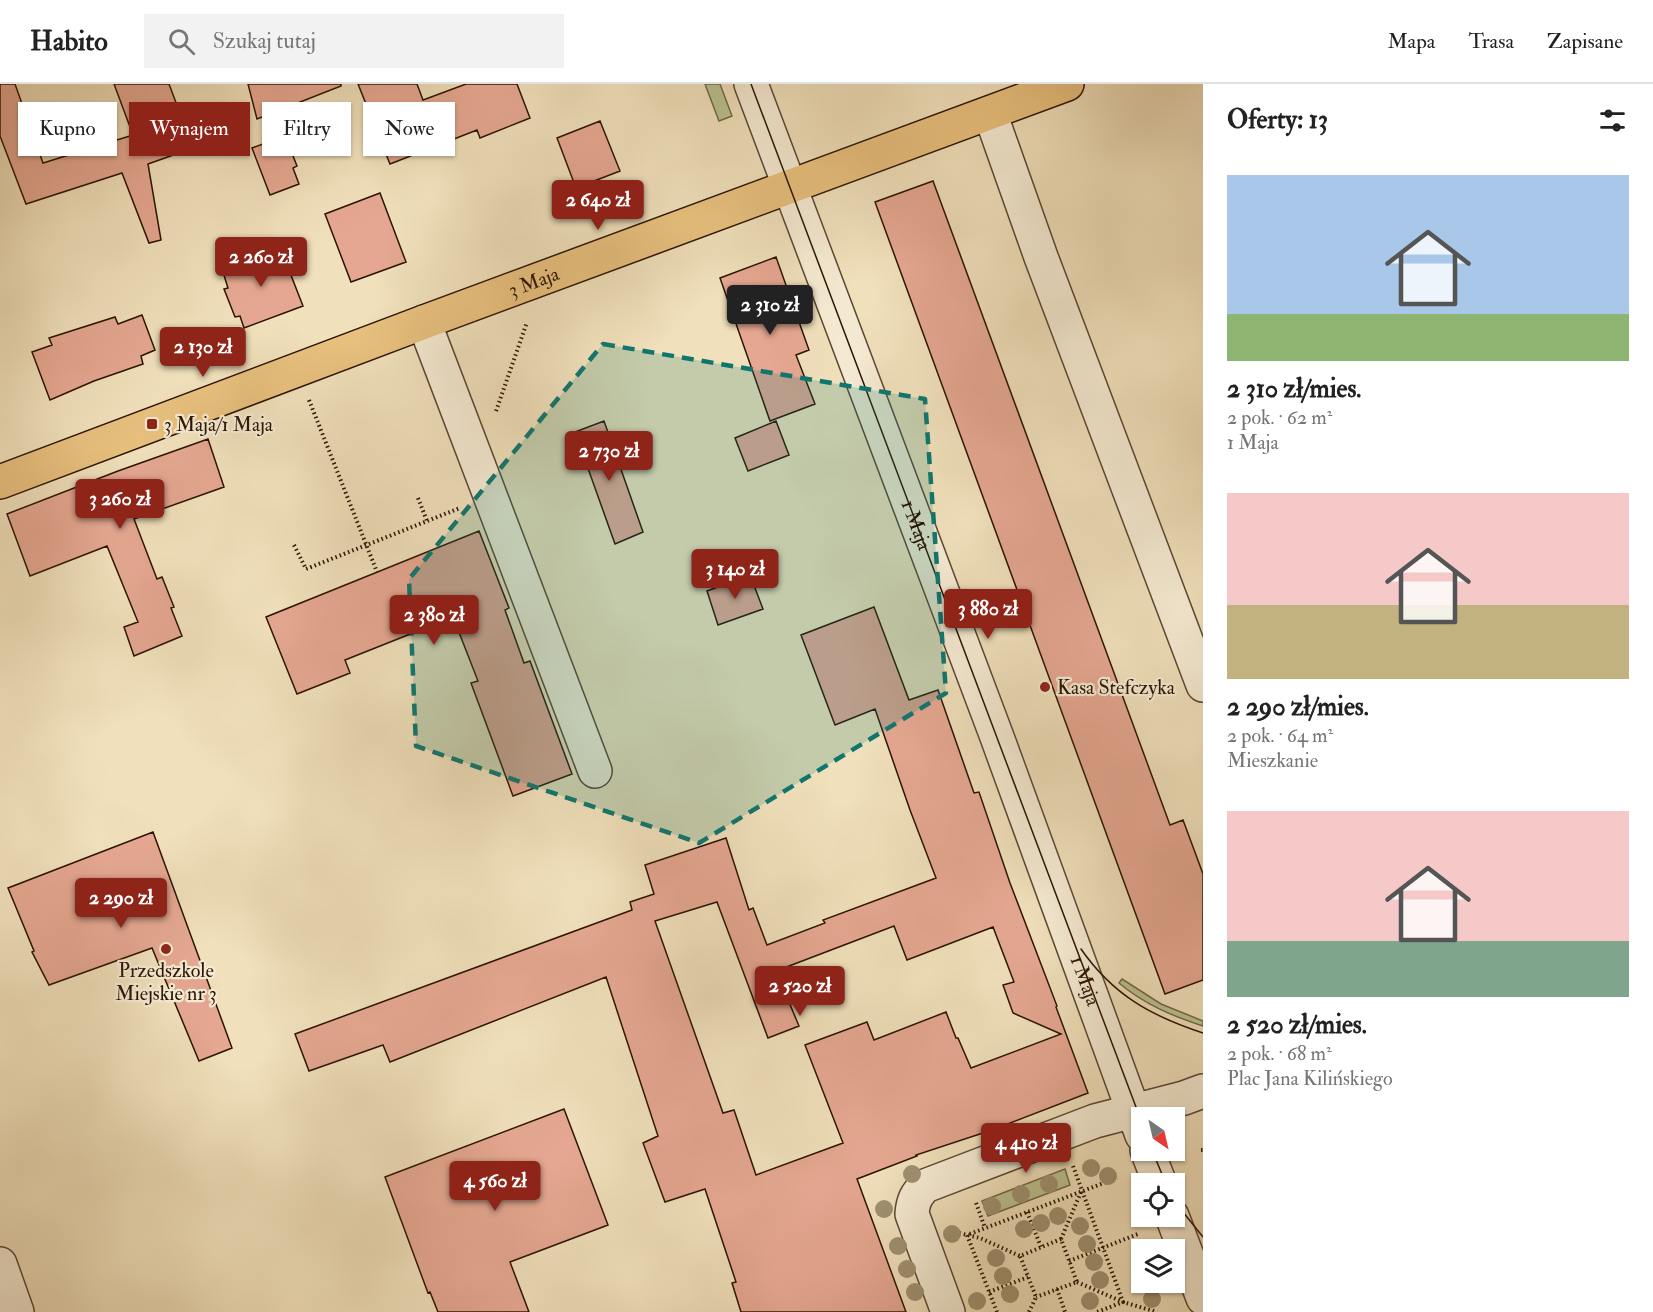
<!DOCTYPE html>
<html lang="pl">
<meta charset="utf-8">
<style>
:root{--surface:#fff;--page:#f2f2f2;--text:#222;--muted:#767676;--line:#e0e0e0;--accent:#8f2418}
body{margin:0;font-family:"IM FELL Double Pica",serif;background:var(--page);color:var(--text);height:100vh;display:flex;flex-direction:column;font-size:22px;white-space:nowrap}
*{box-sizing:border-box;margin:0}
p{font-size:20px;color:var(--muted)}
.icon{flex:none;width:33px;height:33px;fill:none;stroke:currentColor;stroke-width:2;stroke-linecap:round;stroke-linejoin:round}
.map{position:relative;flex:1;overflow:hidden}
.panel{display:flex;flex-direction:column;background:var(--surface);width:450px}
.panel>*{flex:none}
.hud{position:absolute;left:18px;top:18px;width:570px;height:54px;display:flex;gap:12px}
.needle{width:39px;rotate:146deg}
.tools{position:absolute;left:1131px;top:1023px;display:grid;gap:12px}
.tools a{display:grid;place-items:center;width:54px;height:54px;border-radius:0px;background:var(--surface);box-shadow:0 2px 4px #0004;font-size:30px}
.price{position:absolute;translate:-50% -51px;padding:0 14px;border-radius:6px;background:var(--accent);color:#fff;font-size:20px;line-height:39px;filter:drop-shadow(0 2px 3px #0008)}
.price::after{content:'';position:absolute;left:50%;top:36px;width:18px;height:14px;margin-left:-9px;background:inherit;clip-path:polygon(0 0,100% 0,50% 100%)}
.price.current{background:#222;color:#fff}
ul{padding:0;list-style:none}
li{display:grid;align-content:center;gap:12px;height:318px;padding:0 24px}
li span{display:grid;place-items:center;height:186px;border-radius:0px;color:#555}
li>.icon{margin-inline-start:auto}
span .icon{width:108px;height:108px;fill:#fffc;stroke-width:1}
li b{font-size:26px}
h2{display:flex;justify-content:space-between;align-items:center;height:72px;padding:0 24px;font-size:26px}
.tag{padding:0 21px;border-radius:0px;background:var(--surface);box-shadow:0 2px 4px #0004;font-size:21px;line-height:54px}
.tag.current{background:var(--accent);color:#fff}
header{display:flex;align-items:center;gap:36px;box-sizing:border-box;height:84px;padding:0 30px;background:var(--surface);border-bottom:2px solid var(--line)}
header strong{font-size:28px}
nav{display:flex;gap:33px;margin-inline-start:auto;font-size:21px}
.search{width:420px;height:54px;background:var(--page);display:flex;align-items:center;gap:15px;box-sizing:border-box;padding:0 21px;border-radius:0px;color:var(--muted);font-size:22px}
main{display:flex;flex:1;min-height:0}
.map>svg:first-child{display:block}
.green{fill:#bbc290;stroke:#726a4a;stroke-width:1.5}
.building{fill:#e5a791;stroke:#2a1303;stroke-width:1.5;fill-rule:evenodd}
.lines{fill:none;stroke-linecap:round;stroke-linejoin:round}
.minor-casing{stroke:#5c4631;stroke-width:36}
.major-casing{stroke:#2a1303;stroke-width:36}
.path{stroke:#2a1303;stroke-width:4;stroke-dasharray:1.5 3;stroke-linecap:butt}
.minor{stroke:#f5ebd3;stroke-width:33}
.major{stroke:#e8c07e;stroke-width:33}
.tram{stroke:#2a1303;stroke-width:1.5}
.tree{fill:#9f9171}
.marked{fill:#0f766e;fill-opacity:0.2;stroke:#0f766e;stroke-width:4.5;stroke-dasharray:12 8;stroke-linejoin:round}
.poi-dot{fill:#8f2418;stroke:#f5ebd3;stroke-width:2}
.labels{text-anchor:middle;stroke-width:4.5;stroke-linejoin:round;paint-order:stroke}
.street-label{font-size:20px;fill:#2a1303;stroke:#f5ebd3}
.poi-label{font-size:20px;fill:#2a1303;stroke:#f5ebd3;text-anchor:start}
</style>
<header>
<strong>Habito</strong>
<div class="search"><svg class="icon" aria-label="search" viewBox="0 0 24 24"><circle cx="10" cy="10" r="6"/><path d="M15 15l6 6"/></svg>Szukaj tutaj</div>
<nav><a>Mapa</a><a>Trasa</a><a>Zapisane</a></nav>
</header>
<main>
<div class="map">
<svg width="1203" height="1228" viewBox="0 0 1203 1228">
<rect width="100%" height="100%" fill="#f0e0bb"/>
<filter id="stains"><feTurbulence type="fractalNoise" baseFrequency=".00333" numOctaves="4"/><feColorMatrix values="0 0 0 0 .2 0 0 0 0 .09 0 0 0 0 .02 0 0 0 .5 -.17"/></filter>
<radialGradient id="worn" r=".72"><stop offset=".6" stop-color="#630" stop-opacity="0"/><stop offset="1" stop-color="#630" stop-opacity=".3"/></radialGradient>
<path class="green" d="M 705,0 L 720,0 L 732,32 L 719,37 Z
M 1122,895 L 1161,920 L 1203,937 L 1203,942 C 1172,932 1144,920 1119,899 Z
M 1065,1085 L 1070,1101 L 988,1132 L 982,1117 Z"/>
<path class="building" d="M 0,0 L 15,0 L 43,79 L 133,51 L 114,0 L 169,0 L 193,64 L 148,80 L 161,156 L 149,159 L 122,89 L 26,120 L 0,52 Z
M 248,0 L 341,0 L 341,2 L 257,35 Z
M 358,0 L 417,0 L 423,16 L 466,0 L 517,0 L 530,34 L 480,54 L 477,46 L 390,80 Z
M 600,37 L 620,87 L 576,104 L 557,54 Z
M 285,52 L 297,82 L 293,84 L 299,100 L 270,111 L 252,64 Z
M 933,97 L 1170,741 L 1183,736 L 1203,790 L 1203,896 L 1165,910 L 875,118 Z
M 380,109 L 406,178 L 351,198 L 325,130 Z
M 280,163 L 303,222 L 244,244 L 240,232 L 235,233 L 224,205 L 228,204 L 222,185 Z
M 776,173 L 809,266 L 796,271 L 815,320 L 770,337 L 720,194 Z
M 142,231 L 155,266 L 141,272 L 143,280 L 94,297 L 50,316 L 32,268 L 52,261 L 49,254 L 115,233 L 118,240 Z
M 604,337 L 643,448 L 615,460 L 575,348 Z
M 776,337 L 789,371 L 748,387 L 735,354 Z
M 208,355 L 224,403 L 134,435 L 157,495 L 162,493 L 174,523 L 171,524 L 182,552 L 134,572 L 124,543 L 138,538 L 107,462 L 30,492 L 7,430 L 118,387 Z
M 479,447 L 509,524 L 505,526 L 524,579 L 530,577 L 572,690 L 513,712 L 471,599 L 478,597 L 453,533 L 345,576 L 350,589 L 297,610 L 266,533 Z
M 750,491 L 763,525 L 718,541 L 707,507 Z
M 874,523 L 909,616 L 938,606 L 974,709 L 979,708 L 1010,799 L 1057,922 L 1056,923 L 1088,1009 L 992,1046 L 916,1071 L 917,1072 L 857,1095 L 906,1228 L 741,1228 L 732,1199 L 736,1198 L 705,1105 L 665,1118 L 643,1059 L 658,1052 L 606,893 L 390,978 L 383,961 L 309,987 L 295,950 L 632,826 L 630,818 L 654,810 L 645,781 L 726,754 L 749,826 L 753,824 L 767,861 L 825,839 L 823,836 L 936,794 L 910,726 L 875,625 L 835,641 L 801,551 ZM 717,818 L 768,954 L 799,942 L 776,887 L 894,842 L 907,876 L 993,843 L 1014,898 L 1003,901 L 1013,929 L 1061,950 L 971,984 L 958,954 L 956,954 L 946,928 L 874,956 L 867,938 L 805,961 L 843,1059 L 756,1091 L 734,1026 L 723,1029 L 655,837 Z
M 153,748 L 232,964 L 199,977 L 152,864 L 49,901 L 32,868 L 34,867 L 8,804 Z
M 564,1025 L 608,1141 L 510,1178 L 529,1228 L 438,1228 L 430,1208 L 428,1209 L 385,1093 Z"/>
<g class="lines">
<g class="minor-casing">
<g id="minor">
<path id="s1" d="M 751,0 L 997,653 L 1142,1051"/>
<path d="M 990,29 L 1041,173 L 1203,601"/>
<path d="M 424,238 L 595,687"/>
<path d="M 1147,1066 L 1160,1100"/>
<path d="M 1172,1132 L 1203,1214"/>
<path d="M 0,1180 L 17,1228"/>
<path d="M 948,1228 L 912,1130 C 913,1117 916,1111 925,1102 L 1095,1037 L 1184,1014 L 1203,1007"/>
</g>
</g>
<g class="major-casing">
<g id="major">
<path id="s2" d="M 0,398 L 424,238 L 1067,0"/>
</g>
</g>
<path class="path" d="M 309,316 L 377,488
M 496,327 L 527,238
M 418,414 L 427,437
M 294,461 L 306,485 L 460,424
M 1201,1066 L 1203,1066
M 1073,1082 L 1123,1218 L 1097,1228
M 976,1119 L 985,1144
M 1027,1128 L 1041,1163
M 955,1148 L 980,1154 L 1020,1172
M 1061,1155 L 1081,1108
M 1069,1177 L 1138,1150
M 1077,1198 L 1123,1218 L 1157,1228
M 1057,1205 L 1065,1228
M 989,1208 L 1028,1193
M 997,1228 L 967,1151 L 1117,1094
M 1029,1228 L 1036,1213 L 1020,1172 L 1061,1155 L 1077,1198 L 1036,1213"/>
<use href="#minor" class="minor"/>
<use href="#major" class="major"/>
<g class="tram">
<path id="s3" d="M 751,0 L 1142,1039"/>
<path d="M 1081,865 C 1113,911 1151,932 1203,949"/>
<path d="M 1152,1066 L 1166,1100"/>
<path d="M 1174,1114 L 1183,1128 L 1203,1153"/>
</g>
</g>
<g class="tree">
<circle cx="1091" cy="1084" r="9"/>
<circle cx="912" cy="1090" r="9"/>
<circle cx="1108" cy="1092" r="9"/>
<circle cx="1049" cy="1100" r="9"/>
<circle cx="1021" cy="1110" r="9"/>
<circle cx="992" cy="1122" r="9"/>
<circle cx="884" cy="1125" r="9"/>
<circle cx="1058" cy="1132" r="9"/>
<circle cx="1041" cy="1139" r="9"/>
<circle cx="1080" cy="1142" r="9"/>
<circle cx="1024" cy="1145" r="9"/>
<circle cx="952" cy="1150" r="9"/>
<circle cx="1087" cy="1160" r="9"/>
<circle cx="898" cy="1162" r="9"/>
<circle cx="996" cy="1174" r="9"/>
<circle cx="1094" cy="1178" r="9"/>
<circle cx="907" cy="1185" r="9"/>
<circle cx="1003" cy="1192" r="9"/>
<circle cx="1100" cy="1196" r="9"/>
<circle cx="915" cy="1208" r="9"/>
<circle cx="1010" cy="1210" r="9"/>
<circle cx="1152" cy="1215" r="9"/>
<circle cx="977" cy="1217" r="9"/>
<circle cx="1090" cy="1217" r="9"/>
</g>
<path class="marked" d="M 603,260 L 925,315 L 946,609 L 699,759 L 416,662 L 409,495 Z"/>
<g class="poi-dot">
<rect x="146" y="334" width="12" height="12" rx="3"/>
<circle cx="1045" cy="603" r="6"/>
<circle cx="166" cy="865" r="6"/>
</g>
<g class="labels">
<g class="street-label">
<text dy="7" stroke="none"><textPath href="#s2" startOffset="570">3 Maja</textPath></text>
<text dy="7" stroke="none"><textPath href="#s3" startOffset="471">1 Maja</textPath></text>
<text dy="7" stroke="none"><textPath href="#s1" startOffset="957">1 Maja</textPath></text>
</g>
<g class="poi-label">
<text x="164" y="347">3 Maja/1 Maja</text>
<text x="1057" y="610">Kasa Stefczyka</text>
<text x="166" y="893" text-anchor="middle">Przedszkole<tspan x="166" dy="23">Miejskie nr 3</tspan></text>
</g>
</g>
<rect width="100%" height="100%" filter="url(#stains)"/>
<rect width="100%" height="100%" fill="url(#worn)"/>
</svg>
<div class="tools">
<a><svg class="needle" viewBox="-14 -14 28 28"><path d="M0-13l5 13h-10z" fill="#e53935"/><path d="M0 13l5-13h-10z" fill="#767676"/></svg></a>
<a><svg class="icon" aria-label="locate" viewBox="0 0 24 24"><circle cx="12" cy="12" r="6"/><path d="M12 2v4M12 18v4M2 12h4M18 12h4"/></svg></a>
<a><svg class="icon" aria-label="layers" viewBox="0 0 24 24"><path d="M12 4l9 5-9 5-9-5zM3 14l9 5 9-5"/></svg></a>
</div>
<b class="price" style="left:598px;top:147px">2 640 zł</b>
<b class="price" style="left:261px;top:204px">2 260 zł</b>
<b class="price current" style="left:770px;top:252px">2 310 zł</b>
<b class="price" style="left:203px;top:294px">2 130 zł</b>
<b class="price" style="left:609px;top:398px">2 730 zł</b>
<b class="price" style="left:120px;top:446px">3 260 zł</b>
<b class="price" style="left:735px;top:516px">3 140 zł</b>
<b class="price" style="left:988px;top:556px">3 880 zł</b>
<b class="price" style="left:434px;top:562px">2 380 zł</b>
<b class="price" style="left:121px;top:845px">2 290 zł</b>
<b class="price" style="left:800px;top:933px">2 520 zł</b>
<b class="price" style="left:1026px;top:1090px">4 410 zł</b>
<b class="price" style="left:495px;top:1128px">4 560 zł</b>
<div class="hud">
<a class="tag">Kupno</a>
<a class="tag current">Wynajem</a>
<a class="tag">Filtry</a>
<a class="tag">Nowe</a>
</div>
</div>
<section class="panel">
<h2>Oferty: 13<svg class="icon" aria-label="filters" viewBox="0 0 24 24"><path d="M4 7h16M4 17h16"/><circle cx="9" cy="7" r="2"/><circle cx="15" cy="17" r="2"/></svg></h2>
<ul>
<li><span style="background:linear-gradient(#a9c7e8 75%,#8fb573 0)"><svg class="icon" aria-label="home" viewBox="0 0 24 24"><path d="M3 11l9-7 9 7M6 9v11h12V9"/></svg></span><div><b>2 310 zł/mies.</b><p>2 pok. · 62 m²</p><p>1 Maja</p></div></li>
<li><span style="background:linear-gradient(#f6c9c9 60%,#c2b280 0)"><svg class="icon" aria-label="home" viewBox="0 0 24 24"><path d="M3 11l9-7 9 7M6 9v11h12V9"/></svg></span><div><b>2 290 zł/mies.</b><p>2 pok. · 64 m²</p><p>Mieszkanie</p></div></li>
<li><span style="background:linear-gradient(#f6c9c9 70%,#7fa58c 0)"><svg class="icon" aria-label="home" viewBox="0 0 24 24"><path d="M3 11l9-7 9 7M6 9v11h12V9"/></svg></span><div><b>2 520 zł/mies.</b><p>2 pok. · 68 m²</p><p>Plac Jana Kilińskiego</p></div></li>
</ul>
</section>
</main>
